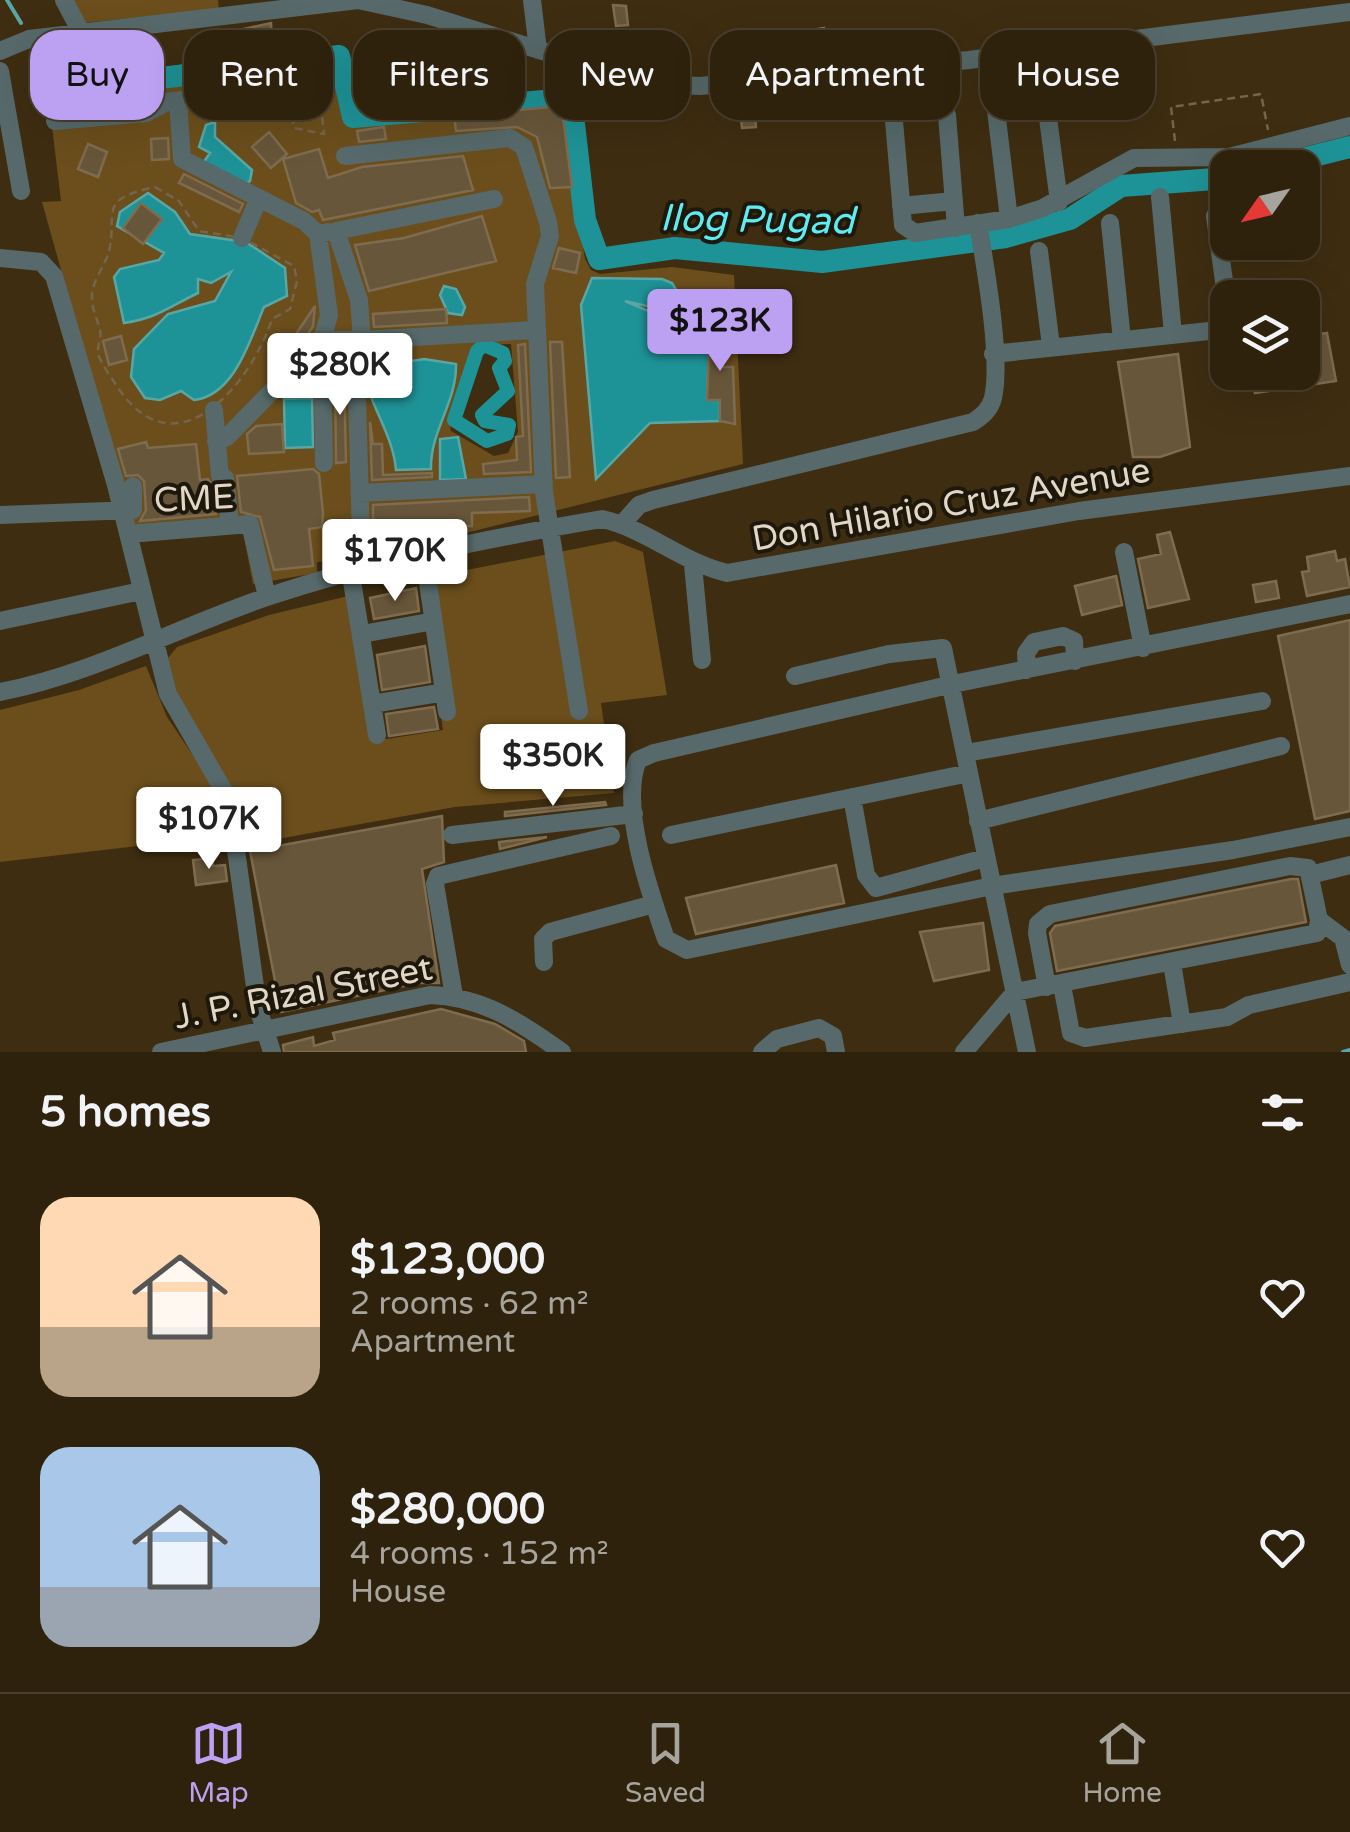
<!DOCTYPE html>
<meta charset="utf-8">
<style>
:root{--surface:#2e220d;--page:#3a2f1b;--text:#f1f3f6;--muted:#a7a49d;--line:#493f2e;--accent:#bca0f2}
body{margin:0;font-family:"Varela Round",sans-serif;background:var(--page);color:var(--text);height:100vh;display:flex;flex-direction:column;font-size:38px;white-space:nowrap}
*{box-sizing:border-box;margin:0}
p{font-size:32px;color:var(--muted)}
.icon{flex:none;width:55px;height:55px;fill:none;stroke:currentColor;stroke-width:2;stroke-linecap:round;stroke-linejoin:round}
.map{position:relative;height:1052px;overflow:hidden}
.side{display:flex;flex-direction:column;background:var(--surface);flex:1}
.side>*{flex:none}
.top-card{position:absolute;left:30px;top:30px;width:1290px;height:90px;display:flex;gap:20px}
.needle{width:65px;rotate:236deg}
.tools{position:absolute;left:1210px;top:150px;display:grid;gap:20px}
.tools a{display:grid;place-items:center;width:110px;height:110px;border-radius:20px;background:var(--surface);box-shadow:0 10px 40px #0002,0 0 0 2px var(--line);font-size:50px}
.price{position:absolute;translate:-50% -85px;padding:0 22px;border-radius:10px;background:#fff;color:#222;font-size:32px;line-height:65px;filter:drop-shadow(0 2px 5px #0008)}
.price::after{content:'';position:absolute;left:50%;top:60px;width:30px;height:22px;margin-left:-15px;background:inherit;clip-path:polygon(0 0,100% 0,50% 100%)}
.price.selected{background:var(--accent);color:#111}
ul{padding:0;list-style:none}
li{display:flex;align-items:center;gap:30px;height:250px;padding:0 40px}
li span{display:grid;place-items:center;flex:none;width:280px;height:200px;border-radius:30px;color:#555}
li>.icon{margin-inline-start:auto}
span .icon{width:120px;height:120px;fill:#fffc;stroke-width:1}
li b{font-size:42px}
h2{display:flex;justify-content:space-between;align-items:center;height:120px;padding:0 40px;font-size:42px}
.chip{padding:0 35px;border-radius:30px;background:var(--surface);box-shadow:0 10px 40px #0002,0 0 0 2px var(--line);font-size:35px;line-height:90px}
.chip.selected{background:var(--accent);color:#111}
.tabs{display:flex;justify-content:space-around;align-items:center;height:140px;border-top:2px solid var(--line);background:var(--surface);font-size:28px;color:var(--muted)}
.tabs a{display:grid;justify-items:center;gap:5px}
.tabs .selected{color:var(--accent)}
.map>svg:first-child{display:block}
.green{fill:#6b4e1c;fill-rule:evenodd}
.water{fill:#1e9397;stroke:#59a7a5;stroke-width:2.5}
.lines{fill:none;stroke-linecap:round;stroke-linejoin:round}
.stream{stroke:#59a7a5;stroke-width:4}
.canal{stroke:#1e9397;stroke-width:14}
.river{stroke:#1e9397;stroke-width:22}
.building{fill:#68563a;stroke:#7f6c4f;stroke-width:2.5}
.path{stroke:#74654d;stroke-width:2.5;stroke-dasharray:8 5;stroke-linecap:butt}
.minor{stroke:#57696a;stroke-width:18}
.labels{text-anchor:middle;stroke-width:8;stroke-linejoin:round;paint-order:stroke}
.street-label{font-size:35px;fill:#e2d7c7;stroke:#1e170b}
.water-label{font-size:38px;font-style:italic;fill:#5fecf1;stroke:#1e170b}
</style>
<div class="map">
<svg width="1350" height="1052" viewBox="0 0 1350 1052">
<rect width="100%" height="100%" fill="#3e2d11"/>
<path class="green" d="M 71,0 L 218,0 L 219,9 L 84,23 Z
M 325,60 L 336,66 L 343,113 L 353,124 L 552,105 L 563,115 L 585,259 L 591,270 L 600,274 L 672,267 L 734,275 L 743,464 L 369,557 L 317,562 L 317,573 L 253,584 L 243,531 L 137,542 L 42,202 L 61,201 L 46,77 L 86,103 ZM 511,344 L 518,432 L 508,453 L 494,456 L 451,431 C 447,416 471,365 476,345 Z
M 615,541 L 643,552 L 667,695 L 601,703 L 614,793 L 455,807 L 245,845 L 236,798 L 179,701 L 168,658 L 177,647 L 269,615 L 348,596 L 370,736 L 387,739 L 443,730 L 421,579 Z
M 146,666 L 167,717 L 215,788 L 224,836 L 0,862 L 0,710 L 79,690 Z"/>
<path class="water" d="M 215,122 L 215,137 L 252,170 L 250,181 L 244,185 L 203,163 L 210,153 L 199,147 L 206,125 Z
M 148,193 L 175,212 L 190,234 L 246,242 L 285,268 L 287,296 L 264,307 C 250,340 234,396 194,400 L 181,391 L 160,400 L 145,398 L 131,377 L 134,349 L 168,314 L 215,301 L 231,272 L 211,283 L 198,279 L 198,293 C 167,308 157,318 124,323 L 114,277 L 120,269 L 159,260 L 164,253 L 117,226 L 120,212 Z
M 592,278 L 662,279 L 672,283 L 681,298 L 678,307 L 668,311 L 625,301 L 648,311 L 710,320 L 707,399 L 720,400 L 720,421 L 650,423 L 596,479 L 581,305 Z
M 444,286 L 456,289 L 465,307 L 462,315 L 448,313 L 440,295 Z
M 424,359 L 456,364 C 457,402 430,431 431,469 L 396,470 C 393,434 369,405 363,369 Z
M 312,398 L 313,447 L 285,448 L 284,399 Z
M 458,437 L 466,479 L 440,480 L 440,439 Z"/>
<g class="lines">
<path class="stream" d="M 7,0 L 21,23
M 1343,1052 L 1350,1050"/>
<path class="canal" d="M 484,345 L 503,353 L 505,361 L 499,368 L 508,391 L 482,415 L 485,421 L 509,425 L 507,434 L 487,441 L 454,420 L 477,351 Z"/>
<path class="river" d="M 48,67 L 85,96 L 134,90 L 153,79 L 339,56 L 353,117 L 555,100 L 572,106 L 585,220 L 599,259 L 675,248 L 822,262 L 1006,237 L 1070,219 L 1121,186 L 1228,178
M 1266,168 L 1350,147"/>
</g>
<path class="building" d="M 613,5 L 626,6 L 628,25 L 616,26 Z
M 271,23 L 272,46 L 228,56 L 225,33 Z
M 824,28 L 828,61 L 783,64 L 780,35 Z
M 872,95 L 873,116 L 855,117 L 853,97 Z
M 753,99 L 756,127 L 742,128 L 739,101 Z
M 551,107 L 563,117 L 572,187 L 550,188 L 537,137 L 517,127 L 456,131 L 454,116 Z
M 384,127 L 386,139 L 359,142 L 357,131 Z
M 269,132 L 287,154 L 271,168 L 252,147 Z
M 168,138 L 169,159 L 152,160 L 151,139 Z
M 88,144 L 107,152 L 98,177 L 78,169 Z
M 319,149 L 328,178 L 362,167 L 463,156 L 473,190 L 323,220 L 319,210 L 312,212 L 296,203 L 283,159 Z
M 184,174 L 243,204 L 239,212 L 179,183 Z
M 141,203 L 162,219 L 143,244 L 123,228 Z
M 482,216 L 496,261 L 369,291 L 355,245 L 404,238 Z
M 559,248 L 580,253 L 576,273 L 553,268 Z
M 315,306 L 313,326 L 305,339 L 296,334 Z
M 446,309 L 447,323 L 374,327 L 373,314 Z
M 710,320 L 726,322 L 722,367 L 733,367 L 735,424 L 720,421 L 720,400 L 707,400 Z
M 1327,333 L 1336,381 L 1255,393 L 1251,372 L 1302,372 L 1302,337 Z
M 121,336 L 127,360 L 109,365 L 103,341 Z
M 550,342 L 562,342 L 570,477 L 556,478 Z
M 525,344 L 531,472 L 484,474 L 483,464 L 517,460 L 516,437 L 523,436 L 518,345 Z
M 1178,354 L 1190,447 L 1160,457 L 1133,457 L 1118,362 Z
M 335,372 L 344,372 L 346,462 L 336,463 Z
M 370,422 L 373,444 L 382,444 L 383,475 L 432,473 L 432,477 L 372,480 Z
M 282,424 L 284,452 L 249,454 L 247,434 L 256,426 Z
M 146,442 L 148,448 L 196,444 L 200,480 L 208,479 L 213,486 L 216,514 L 140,521 L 146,510 L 144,481 L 138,475 L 126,476 L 118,449 Z
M 313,469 L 319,474 L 323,513 L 322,527 L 309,529 L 313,566 L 274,570 L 260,517 L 241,512 L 237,476 Z
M 529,497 L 530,511 L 472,513 L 472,526 L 414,528 L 414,538 L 373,539 L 373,505 Z
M 1170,532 L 1189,599 L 1148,608 L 1138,559 L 1161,554 L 1157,535 Z
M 1335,551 L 1337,561 L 1345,559 L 1350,587 L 1307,596 L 1302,572 L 1309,571 L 1307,557 Z
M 1116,576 L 1122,605 L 1082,615 L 1075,586 Z
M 1276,581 L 1279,598 L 1256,602 L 1253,585 Z
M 416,588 L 419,611 L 374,619 L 370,598 Z
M 1350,620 L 1350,811 L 1315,819 L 1278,636 Z
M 425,646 L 430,682 L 382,690 L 377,655 Z
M 434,707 L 438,729 L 389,736 L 386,714 Z
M 605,802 L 606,805 L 505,816 L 505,812 Z
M 442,816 L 444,862 L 422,869 L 439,983 L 418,983 L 281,1012 L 250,851 Z
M 547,837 L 500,849 L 499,842 Z
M 212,858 L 213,866 L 225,865 L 227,881 L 196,885 L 193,860 Z
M 836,865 L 844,903 L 696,934 L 686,898 Z
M 1291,879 L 1298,879 L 1306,922 L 1057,971 L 1050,933 L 1055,926 Z
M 983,923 L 989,970 L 934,981 L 920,932 Z
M 441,1009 L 495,1024 L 524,1041 L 526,1052 L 284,1052 L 283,1045 L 313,1037 L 314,1046 L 335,1040 L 333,1033 Z"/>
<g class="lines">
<path class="path" d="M 290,103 L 294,128 L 324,134 L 320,98
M 1175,141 L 1171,107 L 1261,94 L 1268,130
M 155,187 L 179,201 L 199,231 L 242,238 L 294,266 L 297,281 L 290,309 L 272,319 C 253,379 180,473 121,392 C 115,383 100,363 98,353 C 97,345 102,338 100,330 C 97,317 91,309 92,294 C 94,278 105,265 109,252 C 118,211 96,200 155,187 Z"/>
<path class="minor" d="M 64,0 L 81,32
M 532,0 L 538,50
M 0,51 L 29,39 L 358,0 L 427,15 L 645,83 L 700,86 L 969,60 L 1350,12
M 0,71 L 21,191
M 178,101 L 182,159 L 304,221 L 318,234 L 328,232
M 1046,103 L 1059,202
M 996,110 L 1009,219
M 947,115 L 956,228
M 55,121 L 146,113 L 167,102 L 318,82
M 894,121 L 903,225 L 915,233 L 1009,219 L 1043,208 L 1134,158 L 1229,157 L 1350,126
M 345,156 L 510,138 L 524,147 L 548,222 L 550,236 L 535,284 L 544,492 L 579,711
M 1160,197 L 1173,334
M 901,206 L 954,201
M 1215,216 L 1228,310
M 1110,223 L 1122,340
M 242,238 L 258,200
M 1039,251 L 1051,346
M 0,258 L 41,262 L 54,276 L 116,485 L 168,694 L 229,800 L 258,1008 L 272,1052
M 993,354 L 1228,329
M 214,410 L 220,476 L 225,478 L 230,524
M 216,441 L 227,437 L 322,340 L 329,315 L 318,234
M 324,463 L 322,340 L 362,340 L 359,300 L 336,231 L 494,199
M 360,493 L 544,484
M 0,515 L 133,510 L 133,486
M 623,523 L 639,505 L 653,500 L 973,422 C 982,416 990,410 993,398 C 1002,358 985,266 978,223
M 128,534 L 250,524 L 267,597
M 361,538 L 356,362 L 362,340 L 534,330
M 1124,552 L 1143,648
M 424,556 L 447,712
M 693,565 L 702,660
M 351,575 L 377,735
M 1350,604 L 953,684 L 654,753 L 638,760 C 619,805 650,893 666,939 L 687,950 L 992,886 L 1233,850 L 1350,827
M 0,621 L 141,591
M 362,634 L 423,623
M 1027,670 L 1026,653 L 1034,642 L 1063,636 L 1074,641 L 1075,661
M 795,676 L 889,654 L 943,648 L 1027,1052
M 0,692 C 93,674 178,627 267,597 C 374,561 491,538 602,519 C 647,529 681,562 727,573 L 1079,511 L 1350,476
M 372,704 L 433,694
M 966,753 L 1262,701
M 852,797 L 866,875 L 876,888 L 985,858
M 978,821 L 1281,746
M 452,835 L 634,814
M 671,835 L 969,773
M 1310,875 L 1350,865
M 1319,920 L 1343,938 L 1350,965
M 544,962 L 543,939 L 550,932 L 654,904
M 1172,963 L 1182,1024
M 1062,985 L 1071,1033 L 1085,1038 L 1227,1017 L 1249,1005 L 1350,982
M 1015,992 L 1317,933 L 1319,920 L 1308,868 L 1290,866 L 1050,914 L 1038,924 L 1037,933 L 1047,987
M 454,996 L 435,884 L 438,876 L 611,836
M 161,1052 L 430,995 C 483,997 520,1022 562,1052
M 762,1052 L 777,1039 L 819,1028 L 833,1036 L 836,1052
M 964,1052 L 1015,992"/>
</g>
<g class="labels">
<g class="street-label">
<text transform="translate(194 498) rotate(-3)" y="12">CME</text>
<text transform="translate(951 504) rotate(-10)" y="12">Don Hilario Cruz Avenue</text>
<text transform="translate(303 992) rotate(-11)" y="12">J. P. Rizal Street</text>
</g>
<g class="water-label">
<text transform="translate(757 219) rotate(1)" y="13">Ilog Pugad</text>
</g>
</g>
</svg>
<div class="tools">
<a><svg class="needle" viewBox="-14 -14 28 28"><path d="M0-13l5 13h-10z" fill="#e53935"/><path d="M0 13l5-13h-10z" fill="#a7a49d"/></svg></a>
<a><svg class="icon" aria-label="layers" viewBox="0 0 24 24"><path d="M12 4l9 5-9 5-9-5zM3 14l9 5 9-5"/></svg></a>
</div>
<b class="price selected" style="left:720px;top:374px">$123K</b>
<b class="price" style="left:340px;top:418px">$280K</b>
<b class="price" style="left:395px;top:604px">$170K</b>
<b class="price" style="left:553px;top:809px">$350K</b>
<b class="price" style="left:209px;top:872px">$107K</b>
<div class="top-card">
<a class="chip selected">Buy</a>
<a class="chip">Rent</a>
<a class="chip">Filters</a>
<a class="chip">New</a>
<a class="chip">Apartment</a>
<a class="chip">House</a>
</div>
</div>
<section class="side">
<h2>5 homes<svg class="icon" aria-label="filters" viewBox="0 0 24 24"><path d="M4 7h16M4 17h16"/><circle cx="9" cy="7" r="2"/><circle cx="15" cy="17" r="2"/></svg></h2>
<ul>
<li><span style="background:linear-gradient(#ffd9b3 65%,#b9a48a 0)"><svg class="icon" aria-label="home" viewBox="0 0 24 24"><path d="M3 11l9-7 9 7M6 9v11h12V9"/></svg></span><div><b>$123,000</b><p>2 rooms · 62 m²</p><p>Apartment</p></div><svg class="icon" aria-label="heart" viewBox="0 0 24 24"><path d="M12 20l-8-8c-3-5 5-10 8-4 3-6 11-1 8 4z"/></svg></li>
<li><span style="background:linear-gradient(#a9c7e8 70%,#9aa5b1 0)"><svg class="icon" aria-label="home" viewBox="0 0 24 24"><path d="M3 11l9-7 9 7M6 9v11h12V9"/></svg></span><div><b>$280,000</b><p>4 rooms · 152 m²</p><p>House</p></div><svg class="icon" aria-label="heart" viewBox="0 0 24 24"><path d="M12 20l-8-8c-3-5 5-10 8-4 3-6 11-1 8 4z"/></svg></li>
</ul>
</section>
<nav class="tabs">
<a class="selected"><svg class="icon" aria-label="map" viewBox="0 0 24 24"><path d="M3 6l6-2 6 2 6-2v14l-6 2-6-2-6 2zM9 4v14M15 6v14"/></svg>Map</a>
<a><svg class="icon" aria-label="saved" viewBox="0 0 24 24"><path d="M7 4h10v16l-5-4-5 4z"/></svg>Saved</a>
<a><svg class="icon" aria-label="home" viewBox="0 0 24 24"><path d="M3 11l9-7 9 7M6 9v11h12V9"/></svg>Home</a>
</nav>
